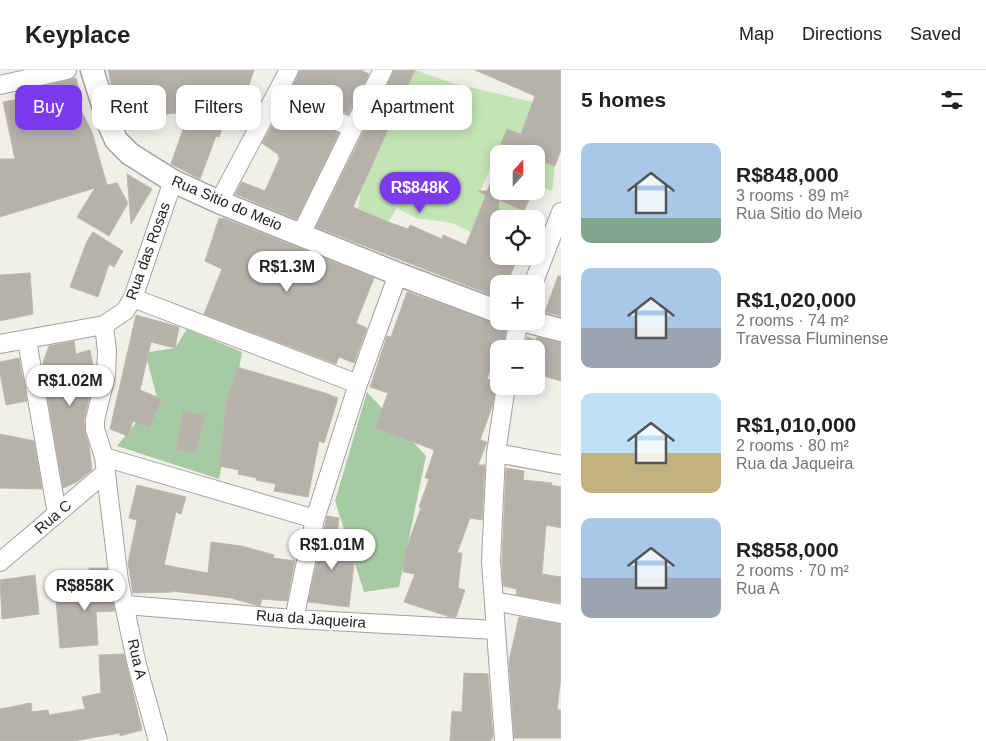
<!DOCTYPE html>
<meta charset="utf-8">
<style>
:root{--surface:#fff;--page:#f6f6f6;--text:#202124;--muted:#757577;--line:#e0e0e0;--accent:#7c3aed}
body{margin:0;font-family:Arial,sans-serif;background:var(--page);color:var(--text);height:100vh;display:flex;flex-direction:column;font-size:19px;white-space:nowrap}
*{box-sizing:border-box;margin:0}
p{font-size:16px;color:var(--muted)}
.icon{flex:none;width:28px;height:28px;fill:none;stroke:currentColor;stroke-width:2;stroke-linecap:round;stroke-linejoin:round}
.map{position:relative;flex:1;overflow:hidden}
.side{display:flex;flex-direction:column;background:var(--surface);width:425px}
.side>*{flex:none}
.hud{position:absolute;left:15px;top:15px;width:470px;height:45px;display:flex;gap:10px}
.needle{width:32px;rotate:21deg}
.controls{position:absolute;left:490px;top:75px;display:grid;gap:10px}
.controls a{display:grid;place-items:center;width:55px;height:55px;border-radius:10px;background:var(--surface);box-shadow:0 2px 12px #0003;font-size:25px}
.price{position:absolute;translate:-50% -42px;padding:0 11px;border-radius:18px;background:#fff;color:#222;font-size:16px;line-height:32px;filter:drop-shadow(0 1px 2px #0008)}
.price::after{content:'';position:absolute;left:50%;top:30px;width:15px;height:11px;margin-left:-8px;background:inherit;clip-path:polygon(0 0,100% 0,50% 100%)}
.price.current{background:var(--accent);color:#fff}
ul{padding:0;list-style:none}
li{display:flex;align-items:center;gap:15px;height:125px;padding:0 20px}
li span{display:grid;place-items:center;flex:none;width:140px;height:100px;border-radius:10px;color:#555}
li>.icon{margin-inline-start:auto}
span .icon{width:60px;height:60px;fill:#fffc;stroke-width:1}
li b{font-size:21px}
h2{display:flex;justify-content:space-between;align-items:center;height:60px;padding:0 20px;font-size:21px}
.tag{padding:0 18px;border-radius:10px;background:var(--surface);box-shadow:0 2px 12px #0003;font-size:18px;line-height:45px}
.tag.current{background:var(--accent);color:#fff}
header{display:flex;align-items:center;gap:30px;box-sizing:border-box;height:70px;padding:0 25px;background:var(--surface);border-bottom:1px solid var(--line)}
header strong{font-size:24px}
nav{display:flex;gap:28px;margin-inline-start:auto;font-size:18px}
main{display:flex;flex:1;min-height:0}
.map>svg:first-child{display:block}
.grass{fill:#c3e4b4}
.forest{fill:#a6cba2}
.building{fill:#b5b1ab;stroke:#c0b9ac}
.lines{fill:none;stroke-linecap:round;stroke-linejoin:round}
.minor-casing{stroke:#a2a2a2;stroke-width:20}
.tertiary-casing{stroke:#a2a2a2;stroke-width:25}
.minor{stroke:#fff;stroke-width:18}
.tertiary{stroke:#fff;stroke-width:22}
.labels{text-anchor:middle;stroke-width:4;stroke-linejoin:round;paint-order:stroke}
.street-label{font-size:15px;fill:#212121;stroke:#fff}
</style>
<header>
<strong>Keyplace</strong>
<nav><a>Map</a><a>Directions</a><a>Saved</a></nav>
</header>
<main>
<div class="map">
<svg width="561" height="671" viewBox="0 0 561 671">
<rect width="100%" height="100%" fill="#f0efe8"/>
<path class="grass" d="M 415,0 L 452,13 L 533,32 L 520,84 L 499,84 L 499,99 L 491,96 L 480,122 L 536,147 L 535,149 L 499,149 L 499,154 L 478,146 L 471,162 L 452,153 L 416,148 L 397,138 L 386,155 L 375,146 L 358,138 L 361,119 Z
M 536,89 L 555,96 L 552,121 L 536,115 Z"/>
<path class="forest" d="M 187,259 L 242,282 L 219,409 L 117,376 L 157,327 L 147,290 L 149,282 L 175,278 Z
M 367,322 L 426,386 L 399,517 L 364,522 L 335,431 Z"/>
<path class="building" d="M 108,0 L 254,0 L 247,21 L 237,17 L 219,67 L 216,66 L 200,109 L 171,94 L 189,42 L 122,48 L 120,22 L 113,23 Z
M 300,0 L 361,0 L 369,4 L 348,44 L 294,21 L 292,18 Z
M 394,0 L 415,0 L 353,137 L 391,153 L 408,159 L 410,155 L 442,169 L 443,165 L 466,175 L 486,125 L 478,121 L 487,121 L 499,95 L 499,121 L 533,121 L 524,141 L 499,130 L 499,186 L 518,186 L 507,214 L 499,214 L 499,228 L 316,157 Z
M 475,0 L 561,0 L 561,80 L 555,96 L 536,89 L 536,84 L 520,84 L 500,76 L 507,59 L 521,64 L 535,26 Z
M 76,8 L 82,31 L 77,32 L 92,62 L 107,115 L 117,113 L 128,133 L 109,166 L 77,147 L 95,118 L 0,147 L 0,89 L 15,89 L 3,32 L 47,24 L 45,16 Z
M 282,38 L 339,63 L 297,149 L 235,124 L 242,112 L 265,121 L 280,87 L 278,87 L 279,85 L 262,73 Z
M 127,104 L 152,119 L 131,154 Z
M 219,148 L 222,149 L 223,148 L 374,208 L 356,253 L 367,258 L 354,293 L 339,287 L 336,294 L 204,244 L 222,199 L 205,191 Z
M 93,162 L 123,181 L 114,197 L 109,194 L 98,227 L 70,217 L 87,171 Z
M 30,203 L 33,244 L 0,251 L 0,205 Z
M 558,206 L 561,206 L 561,246 L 545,242 Z
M 407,222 L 499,255 L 499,257 L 506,259 L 503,279 L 497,279 L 487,309 L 496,312 L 493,334 L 480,370 L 487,372 L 478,395 L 485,395 L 482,450 L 470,448 L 457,483 L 462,483 L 458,518 L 465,520 L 456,547 L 450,547 L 404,532 L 415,504 L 403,502 L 405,482 L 421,438 L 419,437 L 429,409 L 425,408 L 434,381 L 432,379 L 375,358 L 388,323 L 370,317 L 387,266 L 391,267 Z
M 136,245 L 179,257 L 175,278 L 151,272 L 140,320 L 162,329 L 149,358 L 133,351 L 128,366 L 110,359 Z
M 527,267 L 536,270 L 537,267 L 561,273 L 561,311 L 536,304 L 536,279 L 524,279 Z
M 74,271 L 76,284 L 90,280 L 95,304 L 84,350 L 85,362 L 89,375 L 92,400 L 77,412 L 63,418 L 42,295 L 49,276 Z
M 19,288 L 27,331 L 6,335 L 0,303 L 0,292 Z
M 237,297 L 325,323 L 338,328 L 324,373 L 319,371 L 308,427 L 274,421 L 276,414 L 256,410 L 257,408 L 238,404 L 239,400 L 219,396 L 226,333 Z
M 183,341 L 205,345 L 196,383 L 176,379 Z
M 0,364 L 34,371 L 42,419 L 0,418 Z
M 506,398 L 524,401 L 523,410 L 552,413 L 551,415 L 561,417 L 561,458 L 546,455 L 542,504 L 561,507 L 561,533 L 516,525 L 517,519 L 503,516 L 502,492 Z
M 137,415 L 186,427 L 181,444 L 176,442 L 164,495 L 208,503 L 211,472 L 242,476 L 274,485 L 273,488 L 295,491 L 287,531 L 262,529 L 260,536 L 231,528 L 172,521 L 172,522 L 133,523 L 128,493 L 137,450 L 129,448 Z
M 327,446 L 339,448 L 335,484 L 355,486 L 349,537 L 308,532 Z
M 89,498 L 107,498 L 115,541 L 96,542 L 98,575 L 60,578 L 56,530 L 91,528 Z
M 35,505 L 39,544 L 2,549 L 0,510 Z
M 519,547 L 561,554 L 561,606 L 557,640 L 561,640 L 561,668 L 514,668 L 509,591 Z
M 124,584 L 142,660 L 120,666 L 120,663 L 73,671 L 0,671 L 0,639 L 31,633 L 32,642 L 48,640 L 49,645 L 85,639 L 82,627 L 101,623 L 99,585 Z
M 464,603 L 488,604 L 493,668 L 491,668 L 491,671 L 450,671 L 452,641 L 462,642 Z"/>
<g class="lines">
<g class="minor-casing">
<path id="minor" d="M 0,15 L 67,0
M 278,25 L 353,58
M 219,132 L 289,0
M 301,164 L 353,58 L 383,0
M 533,214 L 561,142
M 133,228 L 358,314
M 104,255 L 107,281 L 106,305 L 95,350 L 95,359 L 104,387 L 119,511 L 137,595 L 158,671
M 27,270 L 57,444
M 0,274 L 104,255 L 125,241 L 133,228 L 173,111
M 513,279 L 519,251
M 496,383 L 561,395
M 104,387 L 315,449
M 0,492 L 106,402
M 494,531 L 561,544
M 126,535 L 294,549 L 496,560
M 294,549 L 315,449 L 358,314 L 398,204
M 504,671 L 491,492 L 496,383 L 506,316"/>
</g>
<g class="tertiary-casing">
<path id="tertiary" d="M 92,0 L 109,54 L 116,70 L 130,84 L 173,111 L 219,132 L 398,204 L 499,242
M 526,251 L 561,260"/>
</g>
<use href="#minor" class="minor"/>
<use href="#tertiary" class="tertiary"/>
</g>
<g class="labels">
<g class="street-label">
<text transform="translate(227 133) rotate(23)" y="5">Rua Sitio do Meio</text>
<text transform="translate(148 181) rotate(-70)" y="5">Rua das Rosas</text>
<text transform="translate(53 447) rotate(-41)" y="5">Rua C</text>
<text transform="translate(311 549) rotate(4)" y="5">Rua da Jaqueira</text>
<text transform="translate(137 589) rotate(77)" y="5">Rua A</text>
</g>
</g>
</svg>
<div class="controls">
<a><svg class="needle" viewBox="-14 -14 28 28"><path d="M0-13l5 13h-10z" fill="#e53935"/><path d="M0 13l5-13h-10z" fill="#757577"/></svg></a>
<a><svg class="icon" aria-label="locate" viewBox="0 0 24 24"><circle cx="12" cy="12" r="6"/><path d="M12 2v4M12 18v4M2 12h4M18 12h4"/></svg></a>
<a>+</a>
<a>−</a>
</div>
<b class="price current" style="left:420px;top:144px">R$848K</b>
<b class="price" style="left:287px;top:223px">R$1.3M</b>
<b class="price" style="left:70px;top:337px">R$1.02M</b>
<b class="price" style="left:332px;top:501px">R$1.01M</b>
<b class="price" style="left:85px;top:542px">R$858K</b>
<div class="hud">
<a class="tag current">Buy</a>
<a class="tag">Rent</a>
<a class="tag">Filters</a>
<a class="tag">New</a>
<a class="tag">Apartment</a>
</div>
</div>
<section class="side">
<h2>5 homes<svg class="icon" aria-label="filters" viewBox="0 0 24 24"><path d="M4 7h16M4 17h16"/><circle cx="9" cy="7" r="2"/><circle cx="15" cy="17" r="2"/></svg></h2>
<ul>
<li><span style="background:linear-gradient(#a9c7e8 75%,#7fa58c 0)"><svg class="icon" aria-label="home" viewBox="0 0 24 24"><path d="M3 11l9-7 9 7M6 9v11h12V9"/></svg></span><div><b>R$848,000</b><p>3 rooms · 89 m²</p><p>Rua Sitio do Meio</p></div></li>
<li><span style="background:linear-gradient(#a9c7e8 60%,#9aa5b1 0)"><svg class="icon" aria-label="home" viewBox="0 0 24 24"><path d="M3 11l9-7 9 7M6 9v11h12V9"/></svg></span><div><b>R$1,020,000</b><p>2 rooms · 74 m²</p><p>Travessa Fluminense</p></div></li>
<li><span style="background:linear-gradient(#bfe0f5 60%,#c2b280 0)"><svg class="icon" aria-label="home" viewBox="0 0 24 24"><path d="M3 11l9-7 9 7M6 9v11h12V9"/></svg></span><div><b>R$1,010,000</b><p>2 rooms · 80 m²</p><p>Rua da Jaqueira</p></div></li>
<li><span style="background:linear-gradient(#a9c7e8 60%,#9aa5b1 0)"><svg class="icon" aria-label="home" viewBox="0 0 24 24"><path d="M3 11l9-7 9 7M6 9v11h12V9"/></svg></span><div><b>R$858,000</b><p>2 rooms · 70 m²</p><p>Rua A</p></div></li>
</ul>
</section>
</main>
